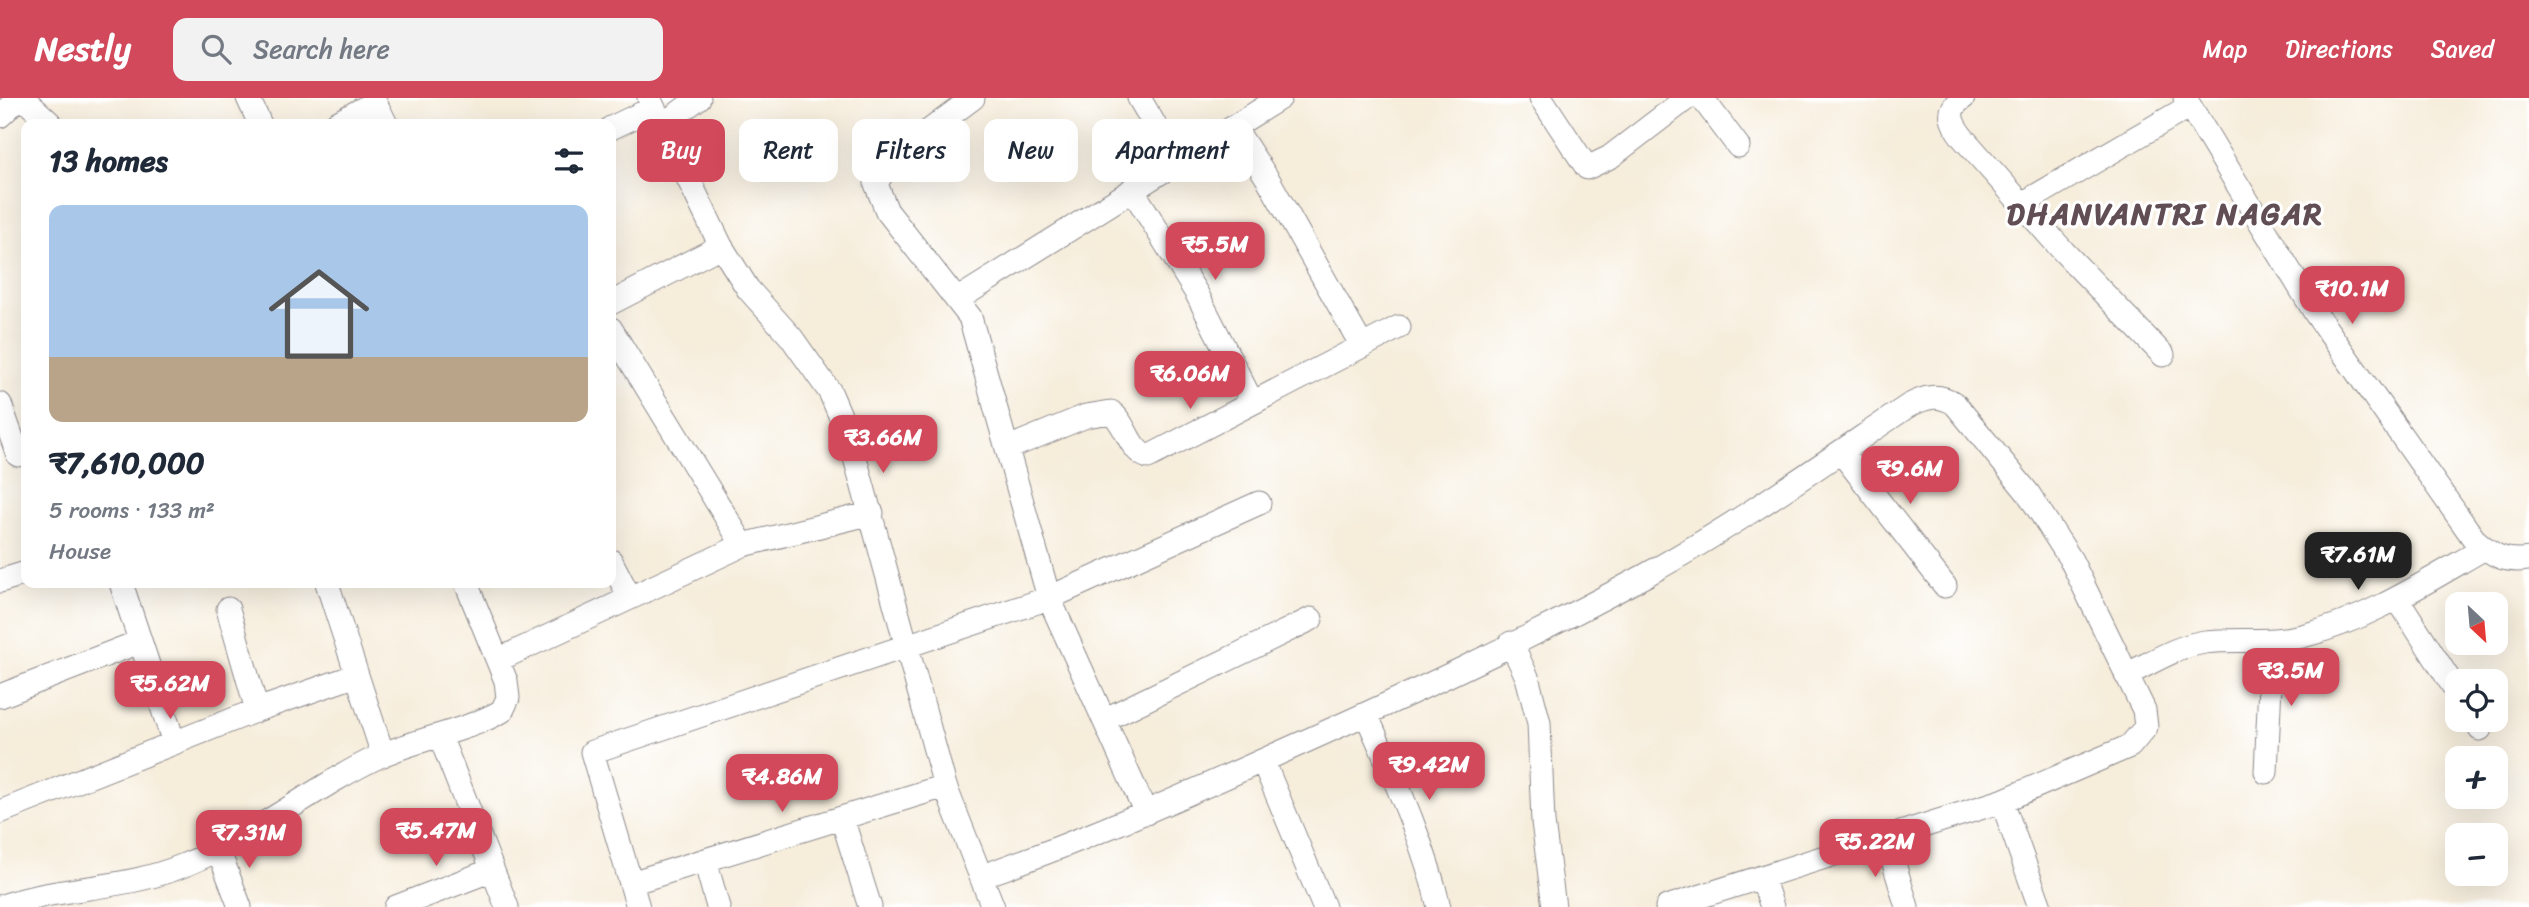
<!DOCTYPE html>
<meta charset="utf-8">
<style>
:root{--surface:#fff;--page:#f2f2f3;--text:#1f2937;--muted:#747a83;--accent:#d1495b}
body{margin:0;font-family:Sriracha,sans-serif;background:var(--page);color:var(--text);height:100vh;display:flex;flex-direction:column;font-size:26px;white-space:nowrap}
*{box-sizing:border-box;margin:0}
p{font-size:23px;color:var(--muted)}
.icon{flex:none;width:38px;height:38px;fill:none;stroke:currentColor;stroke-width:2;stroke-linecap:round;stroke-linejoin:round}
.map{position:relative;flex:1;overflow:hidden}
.details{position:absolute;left:21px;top:21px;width:595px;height:469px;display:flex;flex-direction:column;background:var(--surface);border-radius:14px;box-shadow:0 7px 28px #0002}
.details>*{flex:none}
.top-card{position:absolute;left:637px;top:21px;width:665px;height:63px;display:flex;gap:14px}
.needle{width:46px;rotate:154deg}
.fabs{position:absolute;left:2445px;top:494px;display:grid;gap:14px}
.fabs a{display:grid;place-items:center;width:63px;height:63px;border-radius:14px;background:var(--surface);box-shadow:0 7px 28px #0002;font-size:35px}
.price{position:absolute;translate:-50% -60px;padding:0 16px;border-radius:14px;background:var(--accent);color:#fff;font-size:23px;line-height:46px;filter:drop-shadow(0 2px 4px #0008)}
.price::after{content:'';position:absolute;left:50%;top:42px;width:21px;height:16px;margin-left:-10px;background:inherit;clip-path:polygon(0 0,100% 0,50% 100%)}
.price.selected{background:#222;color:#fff}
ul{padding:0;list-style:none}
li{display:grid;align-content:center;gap:14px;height:371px;padding:0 28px}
li span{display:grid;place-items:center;height:217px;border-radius:14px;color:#555}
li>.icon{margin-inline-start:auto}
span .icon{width:126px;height:126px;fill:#fffc;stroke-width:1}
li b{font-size:30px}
h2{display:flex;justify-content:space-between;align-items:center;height:84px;padding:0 28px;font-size:30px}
.chip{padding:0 24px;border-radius:14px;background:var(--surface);box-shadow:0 7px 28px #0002;font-size:24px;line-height:63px}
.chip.selected{background:var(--accent);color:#fff}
header{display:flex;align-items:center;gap:42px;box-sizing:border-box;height:98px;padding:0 35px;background:var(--accent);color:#fff}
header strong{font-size:33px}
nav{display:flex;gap:38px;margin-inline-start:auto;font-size:24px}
.search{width:490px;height:63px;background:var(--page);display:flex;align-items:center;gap:18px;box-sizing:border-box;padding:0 24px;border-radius:14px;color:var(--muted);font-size:26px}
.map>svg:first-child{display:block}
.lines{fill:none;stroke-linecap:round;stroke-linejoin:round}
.street-casing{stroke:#8c888b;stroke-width:25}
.street{stroke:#fff;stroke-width:23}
.labels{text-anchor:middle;stroke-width:6;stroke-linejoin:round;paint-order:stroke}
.district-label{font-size:30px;font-weight:bold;letter-spacing:2px;fill:#614d54;stroke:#fff}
</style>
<header>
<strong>Nestly</strong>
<div class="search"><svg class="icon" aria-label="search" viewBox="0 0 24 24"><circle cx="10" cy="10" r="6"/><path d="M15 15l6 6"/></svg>Search here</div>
<nav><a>Map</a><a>Directions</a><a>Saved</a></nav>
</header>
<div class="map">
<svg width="2529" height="809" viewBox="0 0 2529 809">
<rect width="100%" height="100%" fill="#fff"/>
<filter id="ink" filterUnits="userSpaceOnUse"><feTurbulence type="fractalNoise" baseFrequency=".0143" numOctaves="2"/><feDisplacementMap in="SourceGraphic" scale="14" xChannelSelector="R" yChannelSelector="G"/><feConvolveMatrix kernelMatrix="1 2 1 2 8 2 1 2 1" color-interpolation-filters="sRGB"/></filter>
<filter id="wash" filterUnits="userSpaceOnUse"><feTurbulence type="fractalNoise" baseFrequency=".00686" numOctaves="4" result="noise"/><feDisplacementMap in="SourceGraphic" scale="28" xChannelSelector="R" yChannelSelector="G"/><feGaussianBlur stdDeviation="1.57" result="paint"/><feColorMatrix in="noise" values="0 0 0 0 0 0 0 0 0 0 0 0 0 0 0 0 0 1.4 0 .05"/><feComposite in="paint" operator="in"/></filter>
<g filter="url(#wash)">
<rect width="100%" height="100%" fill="#f6eddb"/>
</g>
<g filter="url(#ink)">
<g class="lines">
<g class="street-casing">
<path id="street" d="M 23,0 L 51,26
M 248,0 L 260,26
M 373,0 L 386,26
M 649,0 L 721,148 L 748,191 L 791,239 L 830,294 L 849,338 L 945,688 L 993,809
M 973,0 L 890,62 L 876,86 L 887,113 L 970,219 L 1049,500 L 1146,715
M 1139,0 L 1177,65
M 1541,0 L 1587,70 L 1610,59 L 1687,0
M 1702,0 L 1738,48
M 1963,0 C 1945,12 1951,25 1963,40 L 2064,154 L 2163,257
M 2185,0 L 2316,216 L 2474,441 C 2492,457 2504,465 2529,461
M 0,18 L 19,0
M 335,26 L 375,4
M 662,27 L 699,0
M 1234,29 L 1269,83 L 1362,248
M 611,30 L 653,10
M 1132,91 L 1197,196 L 1252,304
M 2022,106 L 2190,8
M 958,201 L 1280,0
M 611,205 L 721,148
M 611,231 L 743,447
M 0,306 L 18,357
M 1008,350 L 1086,318 L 1111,314 C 1127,326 1128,352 1148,359 L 1399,229
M 1841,354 L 1945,488
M 611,463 L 629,498
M 0,483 L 26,475
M 121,485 L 174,645
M 327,485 L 383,657
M 2397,500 L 2457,594
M 228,511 L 257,612
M 1511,545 L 1527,579 L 1539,625 L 1543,724 L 1554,809
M 498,562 L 743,447 L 872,415
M 2126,577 C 2151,565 2177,548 2205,544 C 2238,540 2270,546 2302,538 C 2368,522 2427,483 2485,450
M 0,598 L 139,544
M 1366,616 C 1394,680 1423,741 1439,809
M 1106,621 L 1311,521
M 2474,621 L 2480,631
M 440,638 L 507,809
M 1263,663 L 1324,809
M 2266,674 L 2272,543
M 2002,703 L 2040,809
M 0,714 L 257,612 L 357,577
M 842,720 L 870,809
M 1886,739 L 1907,809
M 218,751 L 240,809
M 705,762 L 718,809
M 982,778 C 1083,743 1179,700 1275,657 C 1400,601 1526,543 1646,477 C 1736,427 1822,366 1908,308 C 1925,299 1938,295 1955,306 L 2028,395 L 2071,462 L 2144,612 L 2146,629 L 2130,648 L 2002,703 L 1667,809
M 1762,779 L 1772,809
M 631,785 L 945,688
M 0,809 C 59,788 124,792 182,768 C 253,740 313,689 382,657 C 421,640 464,634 502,613 L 508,600 L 506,583 L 466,485
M 396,809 L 492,772
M 638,809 L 592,654 L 1049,500 L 1259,405"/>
</g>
<use href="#street" class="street"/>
</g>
</g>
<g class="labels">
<g class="district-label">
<text x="2165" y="126">DHANVANTRI NAGAR</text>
</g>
</g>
</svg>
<div class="fabs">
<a><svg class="needle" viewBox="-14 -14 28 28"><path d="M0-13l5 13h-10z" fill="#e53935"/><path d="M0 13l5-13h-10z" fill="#747a83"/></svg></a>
<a><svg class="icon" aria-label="locate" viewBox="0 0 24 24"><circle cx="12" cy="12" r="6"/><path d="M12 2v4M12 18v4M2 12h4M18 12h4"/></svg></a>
<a>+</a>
<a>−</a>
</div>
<b class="price" style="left:1215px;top:184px">₹5.5M</b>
<b class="price" style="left:2352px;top:228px">₹10.1M</b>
<b class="price" style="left:1190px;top:313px">₹6.06M</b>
<b class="price" style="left:883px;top:377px">₹3.66M</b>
<b class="price" style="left:1910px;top:408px">₹9.6M</b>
<b class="price selected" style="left:2358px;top:494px">₹7.61M</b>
<b class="price" style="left:2291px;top:610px">₹3.5M</b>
<b class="price" style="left:170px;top:623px">₹5.62M</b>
<b class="price" style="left:1429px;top:704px">₹9.42M</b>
<b class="price" style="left:782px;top:716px">₹4.86M</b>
<b class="price" style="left:436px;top:770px">₹5.47M</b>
<b class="price" style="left:249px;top:772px">₹7.31M</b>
<b class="price" style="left:1875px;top:781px">₹5.22M</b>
<div class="top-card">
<a class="chip selected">Buy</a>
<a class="chip">Rent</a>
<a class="chip">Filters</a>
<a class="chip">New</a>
<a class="chip">Apartment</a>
</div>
<section class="details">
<h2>13 homes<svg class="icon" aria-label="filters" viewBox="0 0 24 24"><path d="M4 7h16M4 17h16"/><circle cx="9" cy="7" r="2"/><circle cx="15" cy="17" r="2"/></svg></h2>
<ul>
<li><span style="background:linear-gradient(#a9c7e8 70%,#b9a48a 0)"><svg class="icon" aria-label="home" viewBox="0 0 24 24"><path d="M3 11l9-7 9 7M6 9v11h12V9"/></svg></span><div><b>₹7,610,000</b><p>5 rooms · 133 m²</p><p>House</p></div></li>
</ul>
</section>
</div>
